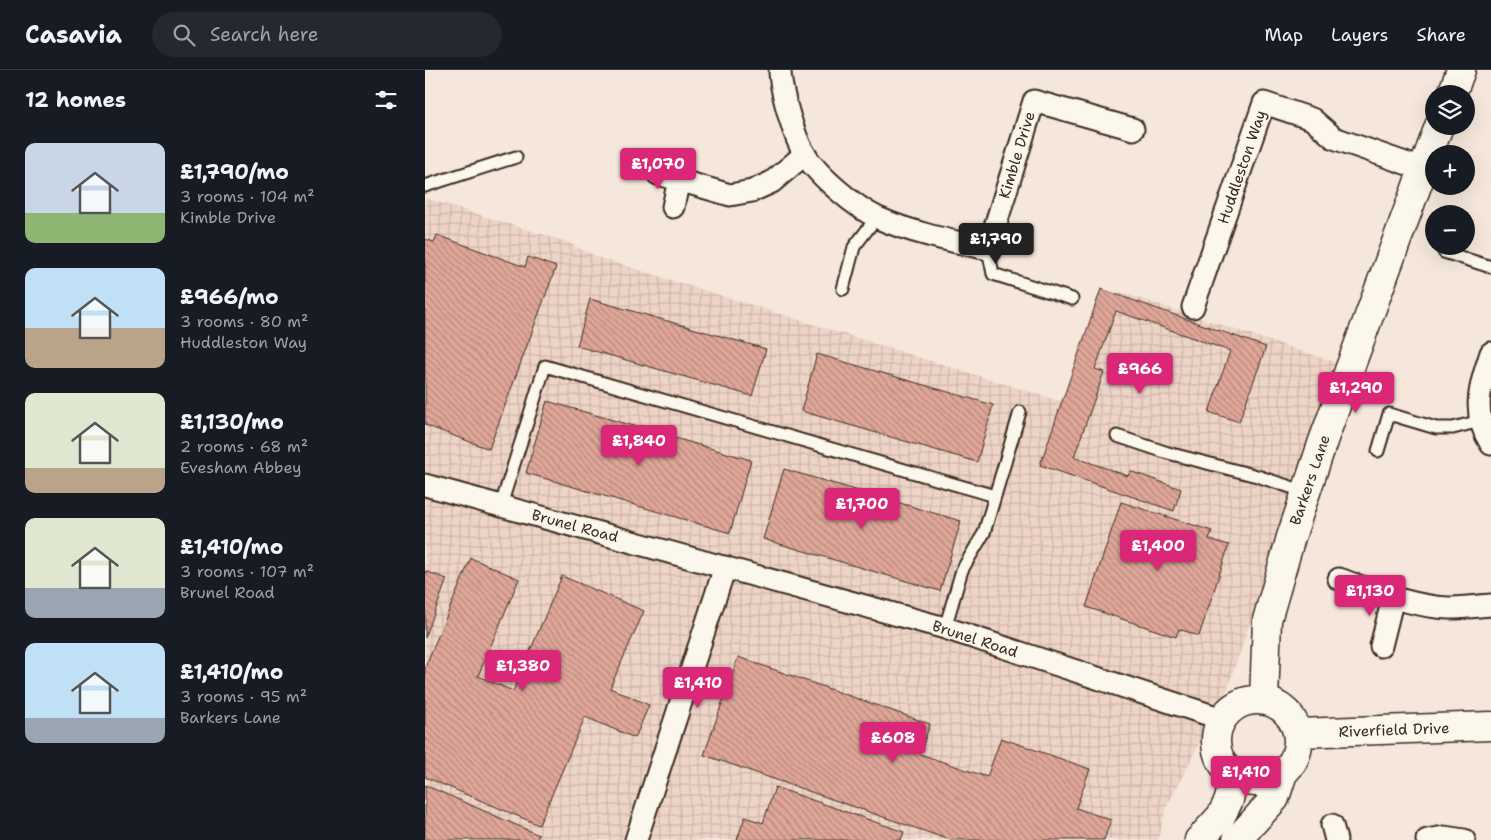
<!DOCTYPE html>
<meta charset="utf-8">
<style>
:root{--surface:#171b24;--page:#242831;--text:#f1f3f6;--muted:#9ea1a6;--line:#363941;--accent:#db2777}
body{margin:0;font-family:"Shantell Sans",sans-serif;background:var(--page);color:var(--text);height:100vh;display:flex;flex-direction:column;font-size:19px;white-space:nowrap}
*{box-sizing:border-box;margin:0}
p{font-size:16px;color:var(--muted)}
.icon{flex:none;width:28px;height:28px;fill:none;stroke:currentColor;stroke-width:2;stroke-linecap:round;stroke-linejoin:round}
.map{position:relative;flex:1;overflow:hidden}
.details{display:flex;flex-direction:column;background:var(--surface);width:425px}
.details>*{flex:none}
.fabs{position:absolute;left:1000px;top:15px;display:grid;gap:10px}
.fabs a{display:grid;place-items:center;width:50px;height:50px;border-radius:50%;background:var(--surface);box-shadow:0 5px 20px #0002;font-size:25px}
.price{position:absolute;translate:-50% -42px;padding:0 11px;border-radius:5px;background:var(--accent);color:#fff;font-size:16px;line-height:32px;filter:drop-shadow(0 1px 2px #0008)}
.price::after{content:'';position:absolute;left:50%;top:30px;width:15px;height:11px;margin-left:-8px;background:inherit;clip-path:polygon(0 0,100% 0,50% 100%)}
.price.current{background:#222;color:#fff}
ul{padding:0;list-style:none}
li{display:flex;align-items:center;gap:15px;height:125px;padding:0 25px}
li span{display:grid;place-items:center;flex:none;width:140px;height:100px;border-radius:10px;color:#555}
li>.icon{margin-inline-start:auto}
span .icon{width:60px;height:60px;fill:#fffc;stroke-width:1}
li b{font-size:21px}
h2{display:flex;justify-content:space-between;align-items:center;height:60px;padding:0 25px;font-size:21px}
header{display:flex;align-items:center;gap:30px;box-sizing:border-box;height:70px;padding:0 25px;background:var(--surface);border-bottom:1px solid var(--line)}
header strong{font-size:24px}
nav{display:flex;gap:28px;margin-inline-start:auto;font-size:18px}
.search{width:350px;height:45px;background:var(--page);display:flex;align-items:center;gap:12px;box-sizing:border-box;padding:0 18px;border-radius:28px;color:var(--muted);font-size:19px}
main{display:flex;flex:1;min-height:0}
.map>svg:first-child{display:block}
.industrial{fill:url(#industrial-grid)}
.building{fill:url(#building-back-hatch);stroke:#3b2a1e}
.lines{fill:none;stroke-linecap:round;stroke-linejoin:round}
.service-casing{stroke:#3b2a1e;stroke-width:15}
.minor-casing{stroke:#3b2a1e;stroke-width:25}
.tertiary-casing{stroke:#3b2a1e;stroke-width:31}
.service{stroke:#fbf7ec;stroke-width:11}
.minor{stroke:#fbf7ec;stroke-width:21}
.tertiary{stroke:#fbf7ec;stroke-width:28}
.labels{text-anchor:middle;stroke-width:4;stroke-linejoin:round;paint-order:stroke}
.street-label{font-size:15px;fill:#3b2a1e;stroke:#fbf7ec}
</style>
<header>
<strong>Casavia</strong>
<div class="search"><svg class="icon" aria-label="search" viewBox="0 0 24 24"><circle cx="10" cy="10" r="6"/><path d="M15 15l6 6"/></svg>Search here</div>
<nav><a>Map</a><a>Layers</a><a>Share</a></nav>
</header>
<main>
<section class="details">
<h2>12 homes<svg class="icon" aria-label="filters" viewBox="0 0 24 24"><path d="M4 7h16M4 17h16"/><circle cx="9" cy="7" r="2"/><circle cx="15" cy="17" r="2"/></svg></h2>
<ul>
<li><span style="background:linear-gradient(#c9d6e8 70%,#8fb573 0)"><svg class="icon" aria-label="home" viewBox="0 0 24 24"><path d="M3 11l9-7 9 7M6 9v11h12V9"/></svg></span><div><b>£1,790/mo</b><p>3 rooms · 104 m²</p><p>Kimble Drive</p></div></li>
<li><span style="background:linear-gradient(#bfe0f5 60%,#b9a48a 0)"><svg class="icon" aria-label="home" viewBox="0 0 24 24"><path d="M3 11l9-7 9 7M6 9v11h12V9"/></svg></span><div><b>£966/mo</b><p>3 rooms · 80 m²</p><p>Huddleston Way</p></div></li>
<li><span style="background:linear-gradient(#dfe7d0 75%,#b9a48a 0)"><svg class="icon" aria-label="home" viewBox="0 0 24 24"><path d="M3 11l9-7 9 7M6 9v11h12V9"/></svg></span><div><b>£1,130/mo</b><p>2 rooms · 68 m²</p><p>Evesham Abbey</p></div></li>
<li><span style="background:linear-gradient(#dfe7d0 70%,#9aa5b1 0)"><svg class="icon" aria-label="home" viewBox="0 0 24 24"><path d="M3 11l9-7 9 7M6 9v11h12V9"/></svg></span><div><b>£1,410/mo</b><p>3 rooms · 107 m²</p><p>Brunel Road</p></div></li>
<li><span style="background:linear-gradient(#bfe0f5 75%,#9aa5b1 0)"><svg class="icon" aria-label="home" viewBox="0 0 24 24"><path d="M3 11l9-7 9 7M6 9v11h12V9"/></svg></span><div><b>£1,410/mo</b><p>3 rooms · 95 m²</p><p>Barkers Lane</p></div></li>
</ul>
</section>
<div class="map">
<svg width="1066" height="770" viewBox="0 0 1066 770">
<defs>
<pattern id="industrial-grid" width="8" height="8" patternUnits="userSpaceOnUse" patternTransform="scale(1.25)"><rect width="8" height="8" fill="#eed4c7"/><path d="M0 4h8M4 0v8" fill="none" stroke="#cdb6aa"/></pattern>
<pattern id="building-back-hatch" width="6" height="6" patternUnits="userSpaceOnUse" patternTransform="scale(1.25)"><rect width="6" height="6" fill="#dfa699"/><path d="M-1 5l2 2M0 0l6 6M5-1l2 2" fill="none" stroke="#b6877c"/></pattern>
</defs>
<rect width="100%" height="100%" fill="#f5e7db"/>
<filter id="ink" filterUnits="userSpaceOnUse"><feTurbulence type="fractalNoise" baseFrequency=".02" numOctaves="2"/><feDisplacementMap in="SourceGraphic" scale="10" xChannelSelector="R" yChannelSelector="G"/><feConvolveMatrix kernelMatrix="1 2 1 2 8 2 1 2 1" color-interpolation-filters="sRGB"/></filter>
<g filter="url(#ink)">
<path class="industrial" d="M 0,128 L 139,171 L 172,187 L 654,337 L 695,222 L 916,294 L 801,622 L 742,736 L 733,770 L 0,770 Z"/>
<path class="building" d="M 12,165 L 100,197 L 103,187 L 131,197 L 64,379 L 0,355 L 0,169 L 9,172 Z
M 676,219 L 841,277 L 814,352 L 784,342 L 805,281 L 691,241 L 670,299 L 679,302 L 649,387 L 703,406 L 705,401 L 756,419 L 749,441 L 615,395 Z
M 165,229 L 341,279 L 327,326 L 152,276 Z
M 392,284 L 568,335 L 552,392 L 376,341 Z
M 122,331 L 326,390 L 305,463 L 101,403 Z
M 359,399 L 536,451 L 515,521 L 338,469 Z
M 696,432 L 787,461 L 784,469 L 804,475 L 774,566 L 754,559 L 751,567 L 661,537 Z
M 46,488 L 94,509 L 53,606 L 88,621 L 137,506 L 219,541 L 185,618 L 224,635 L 210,668 L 160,647 L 114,755 L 0,707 L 0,597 Z
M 0,501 L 22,509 L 0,568 Z
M 313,587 L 505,654 L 495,684 L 562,707 L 576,668 L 665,699 L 651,738 L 686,750 L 679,770 L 525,770 L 279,685 Z
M 0,715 L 114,765 L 111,770 L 0,770 Z
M 350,717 L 479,762 L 476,770 L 312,770 L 320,747 L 338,753 Z"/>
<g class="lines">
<g class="service-casing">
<path id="service" d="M 0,116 L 91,87
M 563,179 L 568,204 L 647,229
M 1019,182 L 1066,197
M 418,219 L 429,177 L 452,147
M 692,366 L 743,383 L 832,406 L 881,422
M 953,381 L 964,344 L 1011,358 L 1028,358 L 1055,351
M 76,435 L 120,296 L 570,426
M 520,558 L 537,500 L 559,463 L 595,342"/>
</g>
<g class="minor-casing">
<path id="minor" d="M 355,0 C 355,15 360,31 364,45 C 368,58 372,72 379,83 C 392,105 430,137 453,148 C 487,163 527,171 563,179 L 609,31 L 708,59
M 233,104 L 305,125 L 327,121 L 347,112 L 380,84
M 248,137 L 254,110
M 768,237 L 839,33 L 887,49 L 909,68 L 997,99
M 1066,283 C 1055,316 1046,343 1066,374
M 0,415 L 520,558 L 797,649
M 914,509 C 949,521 985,536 1023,538 C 1037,538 1052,536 1066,535
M 956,576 L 968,528
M 907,755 L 911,770
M 211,770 L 300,497
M 1002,770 L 1019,767 L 1039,770"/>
</g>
<g class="tertiary-casing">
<path id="tertiary" d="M 1027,24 L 1036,0
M 839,630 L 842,550 L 866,467 L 898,371 L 1014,56
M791 671a41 41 0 1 1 82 0a41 41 0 1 1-82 0Z
M 873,663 L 1066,656
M 774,770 L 796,746 L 804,730 L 809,704
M 812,770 L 850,728 L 858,703"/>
</g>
<use href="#service" class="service"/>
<use href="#minor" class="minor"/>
<use href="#tertiary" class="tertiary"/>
</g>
</g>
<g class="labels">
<g class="street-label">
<text transform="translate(592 85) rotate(-73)" y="5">Kimble Drive</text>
<text transform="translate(817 97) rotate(-71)" y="5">Huddleston Way</text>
<text transform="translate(885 410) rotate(-71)" y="5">Barkers Lane</text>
<text transform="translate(150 456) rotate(15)" y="5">Brunel Road</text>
<text transform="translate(550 569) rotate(18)" y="5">Brunel Road</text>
<text transform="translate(969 660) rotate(-2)" y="5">Riverfield Drive</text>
</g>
</g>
</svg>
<div class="fabs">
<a><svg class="icon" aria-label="layers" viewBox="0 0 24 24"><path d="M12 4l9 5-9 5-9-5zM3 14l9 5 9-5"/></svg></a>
<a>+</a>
<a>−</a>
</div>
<b class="price" style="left:233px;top:120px">£1,070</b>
<b class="price current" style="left:571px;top:195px">£1,790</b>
<b class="price" style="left:715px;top:325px">£966</b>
<b class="price" style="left:931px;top:344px">£1,290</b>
<b class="price" style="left:214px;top:397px">£1,840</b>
<b class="price" style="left:437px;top:460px">£1,700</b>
<b class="price" style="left:733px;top:502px">£1,400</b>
<b class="price" style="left:945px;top:547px">£1,130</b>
<b class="price" style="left:98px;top:622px">£1,380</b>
<b class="price" style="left:273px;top:639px">£1,410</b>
<b class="price" style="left:468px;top:694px">£608</b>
<b class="price" style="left:821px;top:728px">£1,410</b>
</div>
</main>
